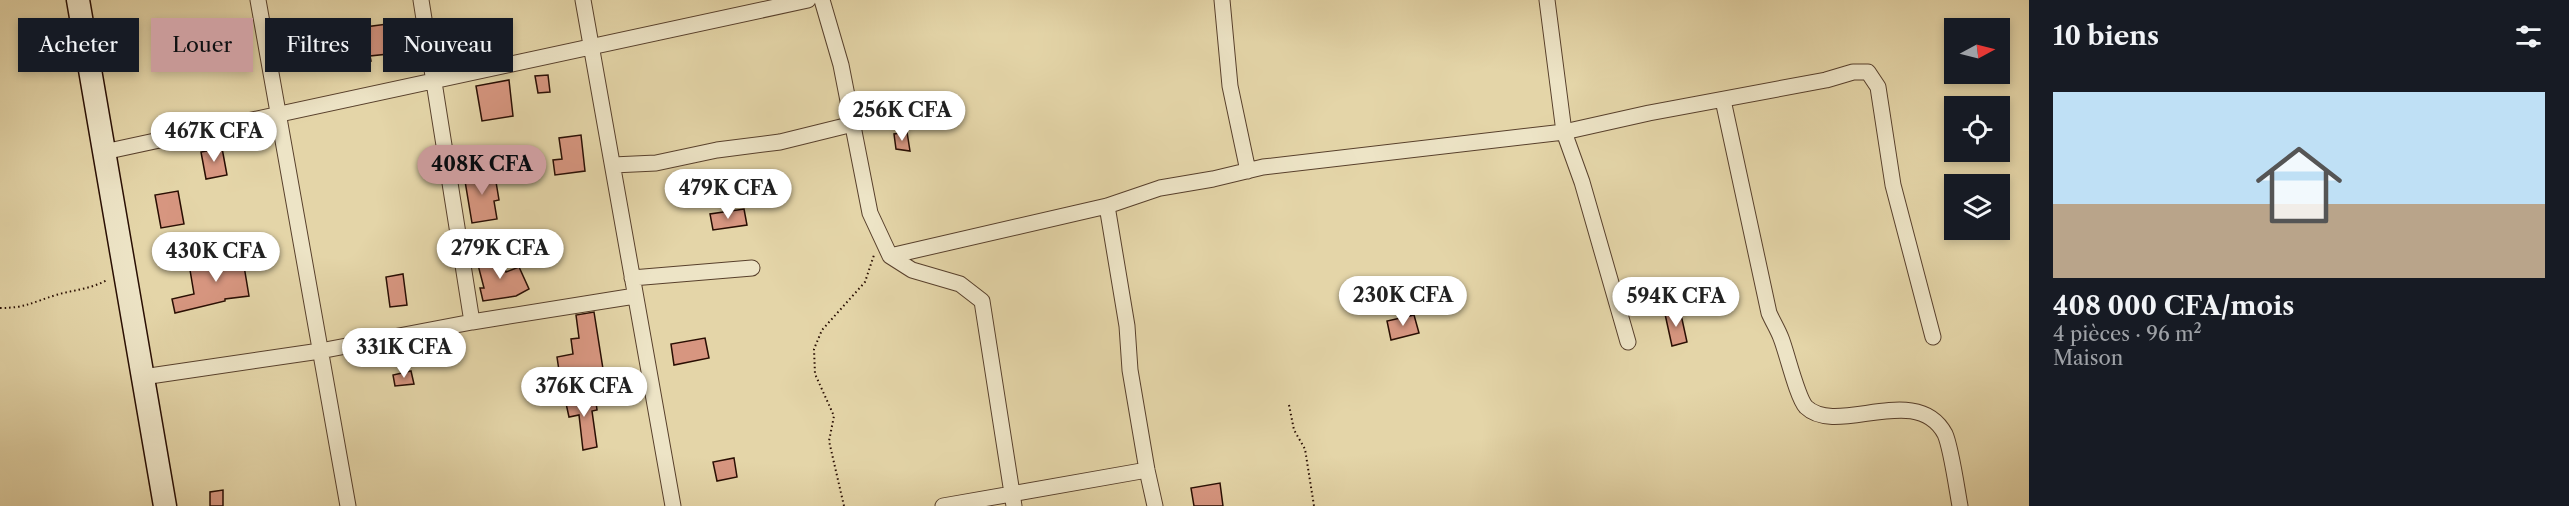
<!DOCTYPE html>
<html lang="fr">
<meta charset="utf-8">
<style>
:root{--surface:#171b24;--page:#20242c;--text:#f1f3f6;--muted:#9ea1a6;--accent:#c59692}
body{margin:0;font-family:"Libre Caslon Text",serif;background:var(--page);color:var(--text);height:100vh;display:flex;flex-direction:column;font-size:22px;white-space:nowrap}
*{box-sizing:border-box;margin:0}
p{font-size:20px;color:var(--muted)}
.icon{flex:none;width:33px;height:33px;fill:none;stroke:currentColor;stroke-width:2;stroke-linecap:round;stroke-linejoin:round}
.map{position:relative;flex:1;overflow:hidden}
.panel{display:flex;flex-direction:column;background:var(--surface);width:540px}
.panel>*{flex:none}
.top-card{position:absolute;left:18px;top:18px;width:570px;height:54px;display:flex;gap:12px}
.needle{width:39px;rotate:83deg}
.fabs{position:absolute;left:1944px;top:18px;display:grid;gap:12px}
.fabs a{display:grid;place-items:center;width:66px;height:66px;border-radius:0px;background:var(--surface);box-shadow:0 3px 9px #0003;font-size:30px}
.price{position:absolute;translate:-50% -51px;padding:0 14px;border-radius:21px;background:#fff;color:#222;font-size:20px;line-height:39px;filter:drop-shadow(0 2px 3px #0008)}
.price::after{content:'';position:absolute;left:50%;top:36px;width:18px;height:14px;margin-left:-9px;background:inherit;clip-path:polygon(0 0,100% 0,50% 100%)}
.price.selected{background:var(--accent);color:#111}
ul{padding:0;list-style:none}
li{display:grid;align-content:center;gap:12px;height:318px;padding:0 24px}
li span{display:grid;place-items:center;height:186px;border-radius:0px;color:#555}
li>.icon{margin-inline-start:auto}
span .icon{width:108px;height:108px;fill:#fffc;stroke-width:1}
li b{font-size:26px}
h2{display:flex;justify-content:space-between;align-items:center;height:72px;padding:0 24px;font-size:26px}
.tag{padding:0 21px;border-radius:0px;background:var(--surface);box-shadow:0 3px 9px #0003;font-size:21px;line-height:54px}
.tag.selected{background:var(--accent);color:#111}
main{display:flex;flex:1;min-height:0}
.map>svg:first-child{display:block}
.building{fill:#d79680;stroke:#290e03;stroke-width:1.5}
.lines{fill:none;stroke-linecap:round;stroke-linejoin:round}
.minor-casing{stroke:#58402c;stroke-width:17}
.secondary-casing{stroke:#290e03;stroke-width:25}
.path{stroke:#290e03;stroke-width:2;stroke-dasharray:1.5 3;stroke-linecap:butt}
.minor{stroke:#ede4c6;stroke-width:15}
.secondary{stroke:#ede4c6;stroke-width:22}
</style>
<main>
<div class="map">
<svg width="2029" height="506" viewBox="0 0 2029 506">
<rect width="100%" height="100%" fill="#e4d5a8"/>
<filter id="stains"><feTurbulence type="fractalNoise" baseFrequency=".00333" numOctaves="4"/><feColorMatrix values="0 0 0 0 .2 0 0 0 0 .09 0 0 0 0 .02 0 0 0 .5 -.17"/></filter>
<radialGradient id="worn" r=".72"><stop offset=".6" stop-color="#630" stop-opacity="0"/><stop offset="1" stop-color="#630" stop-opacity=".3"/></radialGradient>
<path class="building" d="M 395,23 L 398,53 L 370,56 L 371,61 L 349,62 L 349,50 L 367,49 L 365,27 Z
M 548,75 L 550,92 L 538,93 L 535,76 Z
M 509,80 L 513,116 L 482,121 L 476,86 Z
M 907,132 L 910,151 L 896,149 L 894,134 Z
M 581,135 L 585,171 L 555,175 L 553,160 L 562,159 L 559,138 Z
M 222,148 L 227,175 L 206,179 L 201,152 Z
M 494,170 L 499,200 L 494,201 L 497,219 L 472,223 L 464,175 Z
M 178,191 L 184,224 L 161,228 L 155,195 Z
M 744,209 L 747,225 L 713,230 L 710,214 Z
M 241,248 L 249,296 L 225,299 L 225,301 L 175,313 L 172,299 L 194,294 L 190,270 L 224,265 L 221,251 Z
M 501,255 L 506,272 L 519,267 L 529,289 L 516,296 L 483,301 L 480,288 L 484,288 L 477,261 Z
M 403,274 L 407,305 L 390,307 L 386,277 Z
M 1680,310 L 1687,342 L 1672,346 L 1665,314 Z
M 594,312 L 603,369 L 560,377 L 557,357 L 573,354 L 571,339 L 579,338 L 576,315 Z
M 1414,315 L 1419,333 L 1391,340 L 1387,321 Z
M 705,338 L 709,358 L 674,365 L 671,344 Z
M 411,371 L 414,384 L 395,386 L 393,375 Z
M 595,395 L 597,410 L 592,411 L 597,447 L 583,450 L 579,415 L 569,417 L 565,399 Z
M 734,458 L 737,477 L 717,481 L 713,462 Z
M 1220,483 L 1223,506 L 1194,506 L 1191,488 Z
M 223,490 L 223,506 L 210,506 L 210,492 Z"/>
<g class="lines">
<g class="minor-casing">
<path id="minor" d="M 258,0 L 348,506
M 421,0 L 472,322
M 583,0 L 673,506
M 822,0 L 841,65 L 870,213 L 890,256 L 912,270 L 960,284 L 982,301 L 1014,506
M 1222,0 L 1230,86 L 1248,171
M 1547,0 L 1564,132 L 1582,182 L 1628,342
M 1723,100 L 1769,313 C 1773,322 1778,330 1781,338 C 1787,353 1797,397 1806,407 C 1837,437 1917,381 1945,434 C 1951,447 1957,490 1960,506
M 104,152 L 808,0
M 613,165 L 656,163 L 717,150 L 780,142 L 853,124
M 1107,206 L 1127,326 L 1130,370 L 1147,470 L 1155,506
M 890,256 L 1107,206 L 1160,188 L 1213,179 L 1263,167 L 1564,132 L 1649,113 L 1826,80 L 1853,72 L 1868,72 L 1878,87 L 1893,185 L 1933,337
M 632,278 L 752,268
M 143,377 L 320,351 L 472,322 L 635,296
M 943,506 L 1147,470"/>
</g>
<g class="secondary-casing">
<path id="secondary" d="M 78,0 L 165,506"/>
</g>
<path class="path" d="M 0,308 C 26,308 33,302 56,295 C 73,290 91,289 107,280
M 1289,405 L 1294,430 L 1305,449 L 1314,506
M 844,506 L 829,441 L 834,416 L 815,374 L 814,349 L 822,330 L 865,282 L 874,255"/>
<use href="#minor" class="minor"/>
<use href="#secondary" class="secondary"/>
</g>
<rect width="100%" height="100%" filter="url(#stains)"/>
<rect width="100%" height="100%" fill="url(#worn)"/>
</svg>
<div class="fabs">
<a><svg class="needle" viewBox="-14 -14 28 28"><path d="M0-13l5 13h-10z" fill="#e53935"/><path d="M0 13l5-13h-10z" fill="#9ea1a6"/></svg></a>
<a><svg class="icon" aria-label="locate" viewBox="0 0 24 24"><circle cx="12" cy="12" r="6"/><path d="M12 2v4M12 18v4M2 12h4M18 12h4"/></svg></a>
<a><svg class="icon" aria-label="layers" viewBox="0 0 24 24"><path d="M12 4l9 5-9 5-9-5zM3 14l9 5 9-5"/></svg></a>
</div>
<b class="price" style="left:902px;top:142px">256K CFA</b>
<b class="price" style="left:214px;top:163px">467K CFA</b>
<b class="price selected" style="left:482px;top:196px">408K CFA</b>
<b class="price" style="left:728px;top:220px">479K CFA</b>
<b class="price" style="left:500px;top:280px">279K CFA</b>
<b class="price" style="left:216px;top:283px">430K CFA</b>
<b class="price" style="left:1403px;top:327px">230K CFA</b>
<b class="price" style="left:1676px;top:328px">594K CFA</b>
<b class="price" style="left:404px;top:379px">331K CFA</b>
<b class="price" style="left:584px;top:418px">376K CFA</b>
<div class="top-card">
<a class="tag">Acheter</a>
<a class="tag selected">Louer</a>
<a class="tag">Filtres</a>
<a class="tag">Nouveau</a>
</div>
</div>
<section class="panel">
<h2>10 biens<svg class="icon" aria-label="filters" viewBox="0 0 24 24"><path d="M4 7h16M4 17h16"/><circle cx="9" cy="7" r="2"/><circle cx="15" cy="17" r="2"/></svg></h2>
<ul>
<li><span style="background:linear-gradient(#bfe0f5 60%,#b9a48a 0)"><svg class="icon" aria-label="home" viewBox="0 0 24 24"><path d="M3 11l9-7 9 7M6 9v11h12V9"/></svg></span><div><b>408 000 CFA/mois</b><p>4 pièces · 96 m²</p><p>Maison</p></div></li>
</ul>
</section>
</main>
